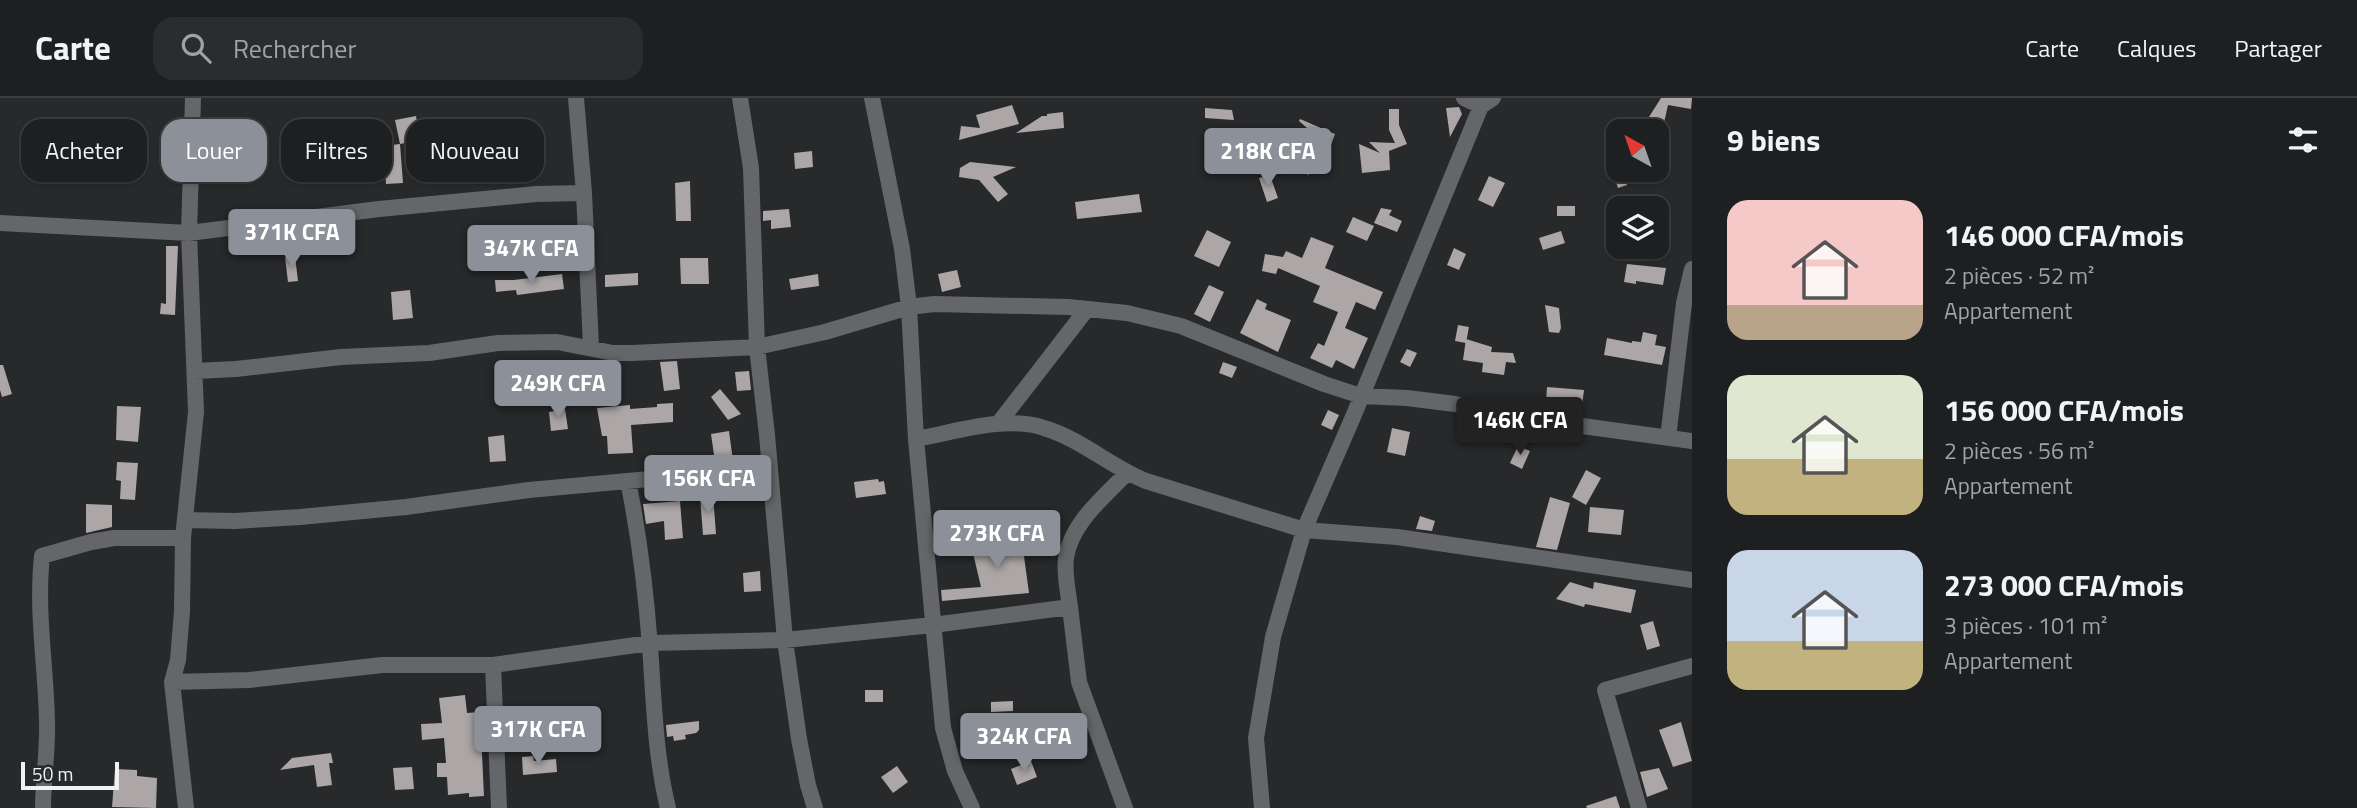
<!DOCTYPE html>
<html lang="fr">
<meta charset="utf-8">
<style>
:root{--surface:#1d1f20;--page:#2a2c2d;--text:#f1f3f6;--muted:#a0a2a5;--line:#3b3d3e;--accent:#8c9099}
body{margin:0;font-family:"Titillium Web",sans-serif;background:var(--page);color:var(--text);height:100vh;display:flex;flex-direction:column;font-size:26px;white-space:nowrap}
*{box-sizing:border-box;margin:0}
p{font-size:23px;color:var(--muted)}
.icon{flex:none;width:38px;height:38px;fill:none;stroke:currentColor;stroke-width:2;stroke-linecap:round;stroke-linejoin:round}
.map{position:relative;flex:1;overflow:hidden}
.details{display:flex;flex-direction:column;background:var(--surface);width:665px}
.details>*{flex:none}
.top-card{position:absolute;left:21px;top:21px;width:665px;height:63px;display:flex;gap:14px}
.needle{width:46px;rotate:320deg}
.tools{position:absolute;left:1606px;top:21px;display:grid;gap:14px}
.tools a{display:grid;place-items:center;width:63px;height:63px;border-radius:14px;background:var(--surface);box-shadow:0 2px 5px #0004,0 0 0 2px var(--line);font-size:35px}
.scale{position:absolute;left:21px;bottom:18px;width:98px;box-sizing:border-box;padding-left:7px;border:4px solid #f0f1f3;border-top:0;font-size:19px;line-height:24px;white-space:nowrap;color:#f0f1f3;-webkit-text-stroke:5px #27292b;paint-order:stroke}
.price{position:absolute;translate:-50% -60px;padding:0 16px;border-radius:7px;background:var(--accent);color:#fff;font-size:23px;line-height:46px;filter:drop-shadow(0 2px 4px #0008)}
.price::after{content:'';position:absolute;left:50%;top:42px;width:21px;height:16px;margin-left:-10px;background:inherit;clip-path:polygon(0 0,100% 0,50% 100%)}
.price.active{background:#222;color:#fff}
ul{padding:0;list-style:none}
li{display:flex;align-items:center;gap:21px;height:175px;padding:0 35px}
li span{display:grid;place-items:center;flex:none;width:196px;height:140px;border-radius:21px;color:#555}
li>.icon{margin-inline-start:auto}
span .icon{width:84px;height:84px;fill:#fffc;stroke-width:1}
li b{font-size:30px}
h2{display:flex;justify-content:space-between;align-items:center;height:84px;padding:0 35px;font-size:30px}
.chip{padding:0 24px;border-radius:21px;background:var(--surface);box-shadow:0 2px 5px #0004,0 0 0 2px var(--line);font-size:24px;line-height:63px}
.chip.active{background:var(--accent);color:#fff}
header{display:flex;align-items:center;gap:42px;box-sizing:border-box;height:98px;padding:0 35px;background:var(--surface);border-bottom:2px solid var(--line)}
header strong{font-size:33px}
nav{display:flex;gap:38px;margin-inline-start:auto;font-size:24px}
.search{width:490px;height:63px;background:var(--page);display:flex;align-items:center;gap:18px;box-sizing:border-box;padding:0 24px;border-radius:21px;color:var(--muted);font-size:26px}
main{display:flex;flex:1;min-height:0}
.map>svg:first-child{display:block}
.building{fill:#aca7a6}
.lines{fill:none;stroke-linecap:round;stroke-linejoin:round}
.street{stroke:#646669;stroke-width:16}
</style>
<header>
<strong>Carte</strong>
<div class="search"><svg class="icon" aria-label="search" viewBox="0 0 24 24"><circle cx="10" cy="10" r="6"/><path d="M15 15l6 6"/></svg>Rechercher</div>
<nav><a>Carte</a><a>Calques</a><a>Partager</a></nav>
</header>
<main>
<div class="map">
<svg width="1692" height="710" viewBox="0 0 1692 710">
<rect width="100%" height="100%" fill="#27292b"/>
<path class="building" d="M 1661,0 L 1692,0 L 1691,11 L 1668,7 L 1662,34 L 1642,30 Z
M 1012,7 L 1019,26 L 959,42 L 961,28 L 980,30 L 976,17 Z
M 1459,9 L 1462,16 L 1450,39 L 1446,10 Z
M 1205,10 L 1232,12 L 1234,22 L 1205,20 Z
M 1389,11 L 1399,11 L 1399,27 L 1407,46 L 1389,53 L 1390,72 L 1362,75 L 1359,46 L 1380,55 L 1369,44 L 1395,45 L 1389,32 Z
M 1063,14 L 1064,30 L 1016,35 L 1042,18 L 1047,18 L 1047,16 Z
M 416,18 L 420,42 L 400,46 L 395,22 Z
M 1300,21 L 1335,36 L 1330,50 L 1299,23 Z
M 310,36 L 312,57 L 345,54 L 347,72 L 323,73 L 323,69 L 287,69 L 284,39 Z
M 400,46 L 403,85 L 386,86 L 383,48 Z
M 1292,47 L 1294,59 L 1274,60 L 1274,51 Z
M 1313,52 L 1323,64 L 1308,77 L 1297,65 Z
M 812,53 L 813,69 L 795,71 L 794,55 Z
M 970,64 L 1016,69 L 993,79 L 1008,96 L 998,104 L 979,82 L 959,79 L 960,70 Z
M 1612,72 L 1623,72 L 1627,87 L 1618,90 Z
M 1270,77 L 1278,100 L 1267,104 L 1259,80 Z
M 1489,78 L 1505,85 L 1493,109 L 1478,102 Z
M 690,83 L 691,123 L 676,123 L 675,85 Z
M 1139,96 L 1142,114 L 1077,121 L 1075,104 Z
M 1557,108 L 1575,108 L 1575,118 L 1557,118 Z
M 1381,110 L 1392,112 L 1389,117 L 1402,123 L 1397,134 L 1374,125 Z
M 789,111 L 791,129 L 771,131 L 771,122 L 763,123 L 763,113 Z
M 1353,119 L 1374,128 L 1367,143 L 1346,134 Z
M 1207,132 L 1231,144 L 1219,169 L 1194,158 Z
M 1561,133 L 1565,145 L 1543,152 L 1539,140 Z
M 1311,139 L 1334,148 L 1325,170 L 1383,194 L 1375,212 L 1356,204 L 1345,230 L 1368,240 L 1354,271 L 1336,262 L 1332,270 L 1310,260 L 1318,245 L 1324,248 L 1338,214 L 1313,204 L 1320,188 L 1278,170 L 1276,176 L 1262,173 L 1265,156 L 1283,159 L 1286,153 L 1302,160 Z
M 166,148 L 178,148 L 175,217 L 160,216 L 161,205 L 166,206 Z
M 1454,150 L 1466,156 L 1459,172 L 1447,167 Z
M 295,158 L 298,183 L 288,184 L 285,159 Z
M 680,160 L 708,160 L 709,186 L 681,186 Z
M 1627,166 L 1666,170 L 1663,187 L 1636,183 L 1636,186 L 1624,184 Z
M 957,172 L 961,189 L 942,194 L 938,176 Z
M 638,175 L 638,187 L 605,189 L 605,177 Z
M 562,176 L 564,191 L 517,197 L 516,192 L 496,194 L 495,182 L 514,182 Z
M 818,176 L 819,188 L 791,192 L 789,181 Z
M 1209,187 L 1224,194 L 1210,224 L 1194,216 Z
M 410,192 L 413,220 L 393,222 L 391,194 Z
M 1257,201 L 1267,206 L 1265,211 L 1291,222 L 1278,254 L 1240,235 Z
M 1545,207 L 1559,210 L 1561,230 L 1559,235 L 1549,234 Z
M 1458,227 L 1469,229 L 1466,245 L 1455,243 Z
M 1643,234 L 1657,237 L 1655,247 L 1666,249 L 1662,267 L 1604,257 L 1607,240 L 1632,245 L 1632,243 L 1641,244 Z
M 1466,241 L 1492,249 L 1491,254 L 1513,255 L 1516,265 L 1506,264 L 1504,277 L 1482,274 L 1483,265 L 1463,262 Z
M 1407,251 L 1417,255 L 1410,269 L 1400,264 Z
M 677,263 L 680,291 L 664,293 L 660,264 Z
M 1223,264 L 1237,269 L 1232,280 L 1219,275 Z
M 0,267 L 3,267 L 12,296 L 2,299 L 0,292 Z
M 749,273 L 751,292 L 737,293 L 735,274 Z
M 1547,289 L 1584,292 L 1582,308 L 1546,304 Z
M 720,291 L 741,316 L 728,322 L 711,299 Z
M 673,305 L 673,324 L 631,327 L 633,355 L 608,356 L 607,338 L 602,338 L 597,310 L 630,307 L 630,311 L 657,309 L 657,306 Z
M 117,308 L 141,309 L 138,344 L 116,342 Z
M 565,311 L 568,331 L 551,333 L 549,314 Z
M 1328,312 L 1339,317 L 1332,332 L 1321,327 Z
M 1392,330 L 1410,334 L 1405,358 L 1387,354 Z
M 729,333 L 733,363 L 715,364 L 711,336 Z
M 504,337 L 506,363 L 490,364 L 488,339 Z
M 1518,348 L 1530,353 L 1522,371 L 1510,365 Z
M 117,364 L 138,365 L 135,402 L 120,401 L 121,383 L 116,382 Z
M 1586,372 L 1601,380 L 1586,407 L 1572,399 Z
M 878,381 L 879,384 L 884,383 L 886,396 L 856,400 L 854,384 Z
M 713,396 L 716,436 L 703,437 L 700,398 Z
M 1550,399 L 1570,405 L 1557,452 L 1536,449 Z
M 680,403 L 683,440 L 665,442 L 664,423 L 646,426 L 643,406 Z
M 86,406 L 112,407 L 112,429 L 86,435 Z
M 1590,409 L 1624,412 L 1621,437 L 1588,434 Z
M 1420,418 L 1435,423 L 1432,433 L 1416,431 Z
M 1020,429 L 1029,495 L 942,503 L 941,492 L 981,489 L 973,455 Z
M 760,473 L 761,493 L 744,494 L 743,475 Z
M 1570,484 L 1593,491 L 1594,484 L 1636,492 L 1631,515 L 1585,506 L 1584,509 L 1556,501 Z
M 1653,523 L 1660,548 L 1647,552 L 1640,527 Z
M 865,592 L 883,592 L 883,604 L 865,604 Z
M 465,597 L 467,615 L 480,614 L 484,698 L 469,699 L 469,695 L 448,697 L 447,679 L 437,679 L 437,665 L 446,665 L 444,640 L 422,642 L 421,626 L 442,625 L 439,600 Z
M 1013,603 L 1013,613 L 991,614 L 991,604 Z
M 699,623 L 699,632 L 696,635 L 685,637 L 686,641 L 674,643 L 673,638 L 667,639 L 666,627 Z
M 1681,624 L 1692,663 L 1673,669 L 1659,632 Z
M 331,655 L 333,665 L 329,665 L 332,687 L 317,689 L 314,667 L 280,672 L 292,660 Z
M 533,658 L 534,663 L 556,661 L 557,674 L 523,677 L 522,659 Z
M 1031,663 L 1037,679 L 1017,687 L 1011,671 Z
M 897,668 L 908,684 L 893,695 L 881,679 Z
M 412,669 L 414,691 L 395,692 L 393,670 Z
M 1659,670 L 1668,691 L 1647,699 L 1640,674 Z
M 115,671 L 137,672 L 137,678 L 157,680 L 156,710 L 112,709 Z
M 1616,698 L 1620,710 L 1587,710 L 1586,708 Z"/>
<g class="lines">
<path class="street" d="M 576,0 L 584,95 L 591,249
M 740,0 L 751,70 L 757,249 L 767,337 L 785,542 L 799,641 L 808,687 L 815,710
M 872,0 L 902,151 L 909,209 L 916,341 L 943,630 L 955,673 L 972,710
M 1464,0 L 1481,8
M 0,125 L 189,135 L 379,111 L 536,96 L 584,95
M 195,273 L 236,271 L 341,259 L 429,255 L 498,245 L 557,244 L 613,255 L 632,255 L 757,249 L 825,234 L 909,209 L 934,206 L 1068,209 L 1127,215 L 1181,228 L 1324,286 L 1361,298 L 1407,300 L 1455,306 L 1546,323 L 1692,343
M 998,326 L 1087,211
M 1668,340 L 1684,205 L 1692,171
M 916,341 C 956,334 1005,317 1044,330 C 1081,341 1111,369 1146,383 L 1304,432 L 1397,439 L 1692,482
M 628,383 C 639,437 646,494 650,549 C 654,603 655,657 668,710
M 185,422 L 235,423 L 300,419 L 406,409 L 529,392 L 770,370
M 1070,509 C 1068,493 1064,476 1066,460 C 1071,425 1104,399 1127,375
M 493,567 L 499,710
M 172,584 L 249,582 L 382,567 L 493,567 L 650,545 L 785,542 L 933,527 L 1070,509 L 1079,584 L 1125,710
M 43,710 C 43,682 48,652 47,624 C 46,569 36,513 42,458 L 91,444 L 114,440 L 183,440
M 186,710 L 172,584 L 178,562 L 182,513 L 183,440 L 196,314 L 189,135 L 193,0
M 1262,710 L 1256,640 L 1273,539 L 1304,432 L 1353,319 L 1481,8 L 1493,0
M 1639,710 L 1605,592 L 1692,568"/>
</g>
</svg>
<div class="tools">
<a><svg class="needle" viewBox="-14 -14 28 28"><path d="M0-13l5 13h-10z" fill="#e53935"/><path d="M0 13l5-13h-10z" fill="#a0a2a5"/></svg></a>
<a><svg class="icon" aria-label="layers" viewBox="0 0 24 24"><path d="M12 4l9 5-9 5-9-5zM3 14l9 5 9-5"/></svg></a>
</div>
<div class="scale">50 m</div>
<b class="price" style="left:1268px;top:90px">218K CFA</b>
<b class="price" style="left:292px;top:171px">371K CFA</b>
<b class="price" style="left:531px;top:187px">347K CFA</b>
<b class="price" style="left:558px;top:322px">249K CFA</b>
<b class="price active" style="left:1520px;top:359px">146K CFA</b>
<b class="price" style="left:708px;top:417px">156K CFA</b>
<b class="price" style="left:997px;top:472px">273K CFA</b>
<b class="price" style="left:538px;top:668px">317K CFA</b>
<b class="price" style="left:1024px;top:675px">324K CFA</b>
<div class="top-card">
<a class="chip">Acheter</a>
<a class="chip active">Louer</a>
<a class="chip">Filtres</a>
<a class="chip">Nouveau</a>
</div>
</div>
<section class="details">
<h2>9 biens<svg class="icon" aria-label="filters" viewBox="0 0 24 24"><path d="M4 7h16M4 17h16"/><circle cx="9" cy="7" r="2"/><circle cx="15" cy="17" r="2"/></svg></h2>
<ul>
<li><span style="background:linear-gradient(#f6c9c9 75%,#b9a48a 0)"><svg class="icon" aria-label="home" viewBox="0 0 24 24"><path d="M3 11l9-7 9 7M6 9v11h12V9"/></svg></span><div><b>146 000 CFA/mois</b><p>2 pièces · 52 m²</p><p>Appartement</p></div></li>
<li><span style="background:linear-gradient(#dfe7d0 60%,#c2b280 0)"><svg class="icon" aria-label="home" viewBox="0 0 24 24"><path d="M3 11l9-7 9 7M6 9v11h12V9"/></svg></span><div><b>156 000 CFA/mois</b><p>2 pièces · 56 m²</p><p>Appartement</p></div></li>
<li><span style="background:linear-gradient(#c9d6e8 65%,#c2b280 0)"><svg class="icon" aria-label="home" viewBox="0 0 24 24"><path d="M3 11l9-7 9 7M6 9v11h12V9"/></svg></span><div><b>273 000 CFA/mois</b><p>3 pièces · 101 m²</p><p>Appartement</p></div></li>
</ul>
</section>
</main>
